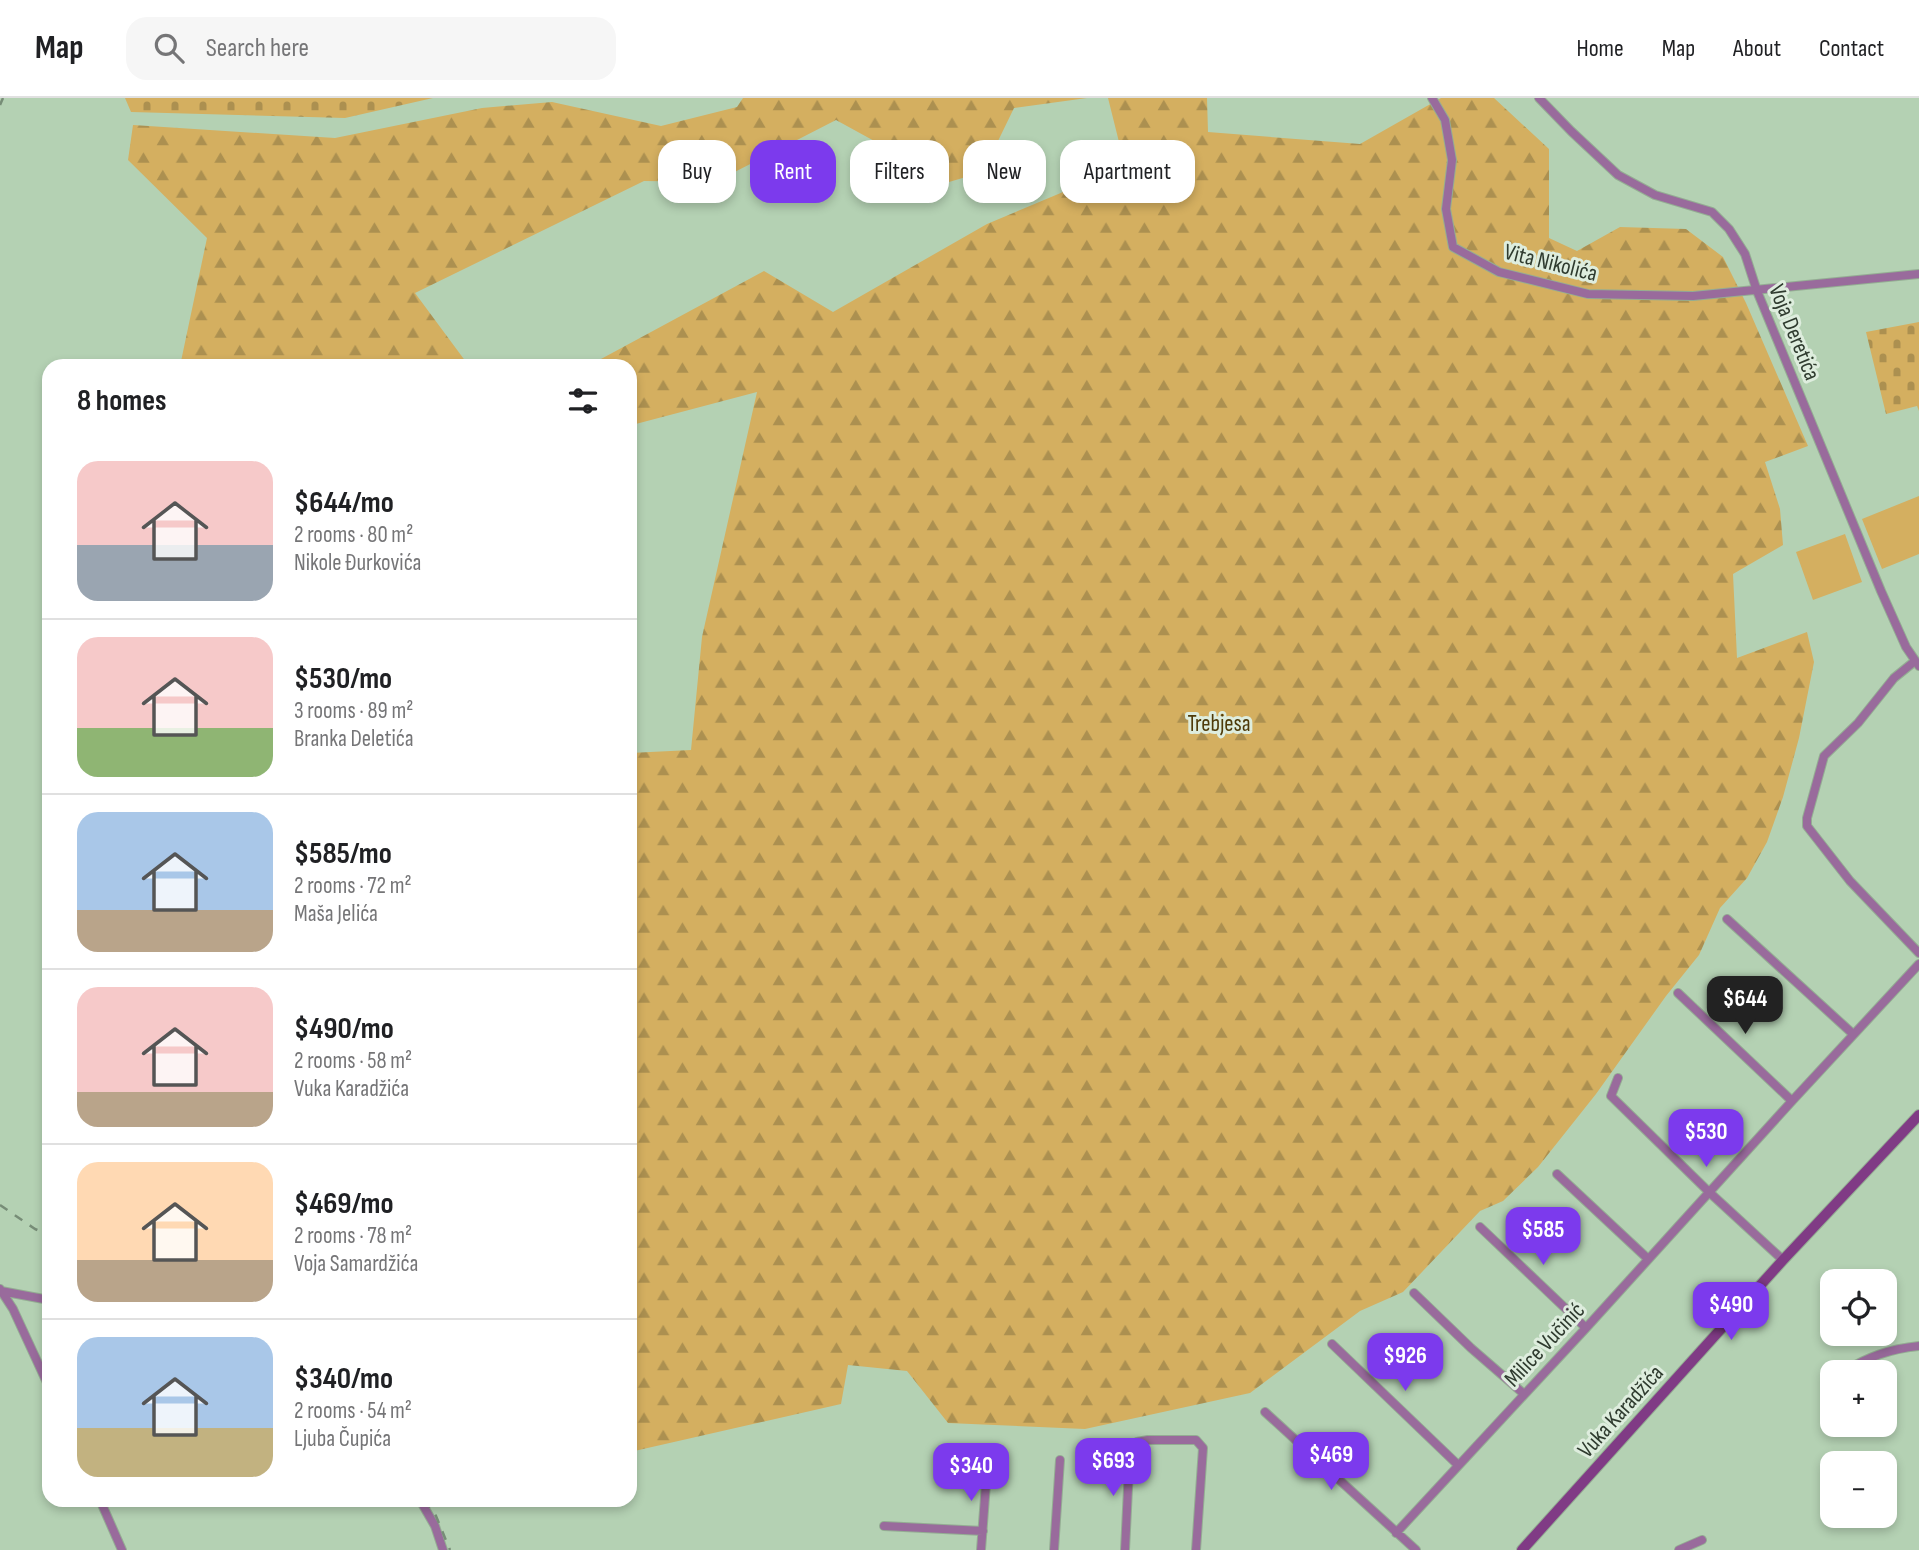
<!DOCTYPE html>
<meta charset="utf-8">
<style>
:root{--surface:#fff;--page:#f6f6f6;--text:#202124;--muted:#757577;--line:#e0e0e0;--accent:#7c3aed}
body{margin:0;font-family:"Sofia Sans Condensed",sans-serif;background:var(--page);color:var(--text);height:100vh;display:flex;flex-direction:column;font-size:26px;white-space:nowrap}
*{box-sizing:border-box;margin:0}
p{font-size:23px;color:var(--muted)}
.icon{flex:none;width:38px;height:38px;fill:none;stroke:currentColor;stroke-width:2;stroke-linecap:round;stroke-linejoin:round}
.map{position:relative;flex:1;overflow:hidden}
.drawer{position:absolute;left:42px;top:261px;width:595px;height:1148px;display:flex;flex-direction:column;background:var(--surface);border-radius:21px;box-shadow:0 4px 10px #0003}
.drawer>*{flex:none}
.guide{position:absolute;left:658px;top:42px;width:665px;height:63px;display:flex;gap:14px}
.fabs{position:absolute;left:1820px;top:1171px;display:grid;gap:14px}
.fabs a{display:grid;place-items:center;width:77px;height:77px;border-radius:14px;background:var(--surface);box-shadow:0 4px 10px #0003;font-size:35px}
.price{position:absolute;translate:-50% -60px;padding:0 16px;border-radius:14px;background:var(--accent);color:#fff;font-size:23px;line-height:46px;filter:drop-shadow(0 2px 4px #0008)}
.price::after{content:'';position:absolute;left:50%;top:42px;width:21px;height:16px;margin-left:-10px;background:inherit;clip-path:polygon(0 0,100% 0,50% 100%)}
.price.on{background:#222;color:#fff}
ul{padding:0;list-style:none}
li{display:flex;align-items:center;gap:21px;height:175px;padding:0 35px}
li+li{border-top:2px solid var(--line)}
li span{display:grid;place-items:center;flex:none;width:196px;height:140px;border-radius:21px;color:#555}
li>.icon{margin-inline-start:auto}
span .icon{width:84px;height:84px;fill:#fffc;stroke-width:1}
li b{font-size:30px}
h2{display:flex;justify-content:space-between;align-items:center;height:84px;padding:0 35px;font-size:30px}
.pill{padding:0 24px;border-radius:21px;background:var(--surface);box-shadow:0 4px 10px #0003;font-size:24px;line-height:63px}
.pill.on{background:var(--accent);color:#fff}
header{display:flex;align-items:center;gap:42px;box-sizing:border-box;height:98px;padding:0 35px;background:var(--surface);border-bottom:2px solid var(--line)}
header strong{font-size:33px}
nav{display:flex;gap:38px;margin-inline-start:auto;font-size:24px}
.search{width:490px;height:63px;background:var(--page);display:flex;align-items:center;gap:18px;box-sizing:border-box;padding:0 24px;border-radius:21px;color:var(--muted);font-size:26px}
.map>svg:first-child{display:block}
.forest{fill:url(#forest-firs)}
.cemetery{fill:url(#cemetery-stones)}
.pitch{fill:#d4af60}
.lines{fill:none;stroke-linecap:round;stroke-linejoin:round}
.street-casing{stroke:#94ad93;stroke-width:10}
.secondary-casing{stroke:#94ad93;stroke-width:12}
.street{stroke:#996b9c;stroke-width:8}
.secondary{stroke:#803b85;stroke-width:10}
.rail{stroke:#778d77;stroke-width:2.5;stroke-dasharray:9 9;stroke-linecap:butt}
.labels{text-anchor:middle;stroke-width:6;stroke-linejoin:round;paint-order:stroke}
.street-label{font-size:23px;fill:#2f3b2f;stroke:#deedde}
.park-label{font-size:23px;fill:#4e3a09;stroke:#deedde}
</style>
<header>
<strong>Map</strong>
<div class="search"><svg class="icon" aria-label="search" viewBox="0 0 24 24"><circle cx="10" cy="10" r="6"/><path d="M15 15l6 6"/></svg>Search here</div>
<nav><a>Home</a><a>Map</a><a>About</a><a>Contact</a></nav>
</header>
<div class="map">
<svg width="1919" height="1452" viewBox="0 0 1919 1452">
<defs>
<pattern id="forest-firs" width="22" height="20" patternUnits="userSpaceOnUse" patternTransform="scale(1.75)"><rect width="22" height="20" fill="#d4af60"/><path d="M5 1l3.5 6h-7zM16 11l3.5 6h-7z" fill="#ac9050"/></pattern>
<pattern id="cemetery-stones" width="16" height="16" patternUnits="userSpaceOnUse" patternTransform="scale(1.75)"><rect width="16" height="16" fill="#d4af60"/><path d="M2 7V4a2 2 0 0 1 4 0v3zM10 15v-3a2 2 0 0 1 4 0v3z" fill="#ac9050"/></pattern>
</defs>
<rect width="100%" height="100%" fill="#b4d1b3"/>
<path class="forest" d="M 743,0 L 1087,0 L 1014,10 L 983,74 L 949,84 L 836,22 L 715,84 L 644,83 L 415,195 L 469,268 L 180,268 L 207,140 L 128,62 L 133,27 L 335,40 L 482,10 L 552,4 L 661,28 L 737,9 Z
M 1108,0 L 1207,0 L 1208,34 L 1360,46 L 1441,0 L 1494,0 L 1549,51 L 1549,140 L 1577,153 L 1620,129 L 1686,131 L 1723,159 L 1746,205 L 1808,348 L 1765,364 L 1780,411 L 1783,447 L 1733,476 L 1737,560 L 1807,534 L 1814,564 L 1799,640 L 1783,699 L 1767,744 L 1747,780 L 1720,810 L 1699,857 L 1666,898 L 1596,996 L 1538,1069 L 1503,1103 L 1480,1113 L 1403,1194 L 1360,1213 L 1250,1295 L 1085,1331 L 948,1325 L 907,1273 L 848,1267 L 841,1306 L 630,1354 L 630,655 L 691,652 L 702,539 L 757,294 L 632,327 L 630,334 L 630,268 L 588,268 L 764,173 L 833,214 L 987,126 L 1125,68 Z"/>
<path class="cemetery" d="M 125,0 L 433,0 L 345,20 L 131,14 Z
M 1919,224 L 1919,313 L 1917,308 L 1886,316 L 1866,234 Z"/>
<path class="pitch" d="M 1919,398 L 1919,456 L 1882,471 L 1862,421 Z
M 1845,436 L 1862,484 L 1813,502 L 1796,454 Z"/>
<g class="lines">
<g class="street-casing">
<path id="street" d="M 1432,0 L 1445,22 L 1452,62 L 1446,111 L 1453,149 L 1499,174 L 1588,196 L 1693,198 L 1919,176
M 1539,0 L 1571,33 L 1618,77 L 1655,97 L 1712,114 L 1729,131 L 1745,156 L 1757,193 L 1881,493 L 1906,549 L 1919,568
M 1915,563 L 1894,580 L 1858,625 L 1824,658 L 1807,720 L 1807,728 L 1850,783 L 1919,855
M 1727,821 L 1853,936
M 1678,895 L 1792,1003
M 1618,980 L 1611,998 L 1709,1094 L 1783,1162
M 1557,1076 L 1647,1160
M 1480,1129 L 1586,1230
M 0,1191 L 13,1211 L 49,1289
M 1,1193 L 49,1202
M 1414,1195 L 1471,1250 L 1524,1296
M 1332,1246 L 1458,1367
M 1843,1274 C 1868,1259 1889,1251 1919,1248
M 1265,1314 L 1416,1452
M 1832,1314 L 1832,1310
M 100,1402 L 122,1452
M 420,1402 L 435,1428 L 443,1452
M 884,1428 L 983,1433
M 1396,1435 L 1586,1230 L 1792,1003 L 1919,866
M 981,1452 L 988,1359
M 1054,1452 L 1060,1362
M 1125,1452 L 1130,1350 L 1137,1344 L 1148,1342 L 1196,1342 L 1203,1350 L 1196,1452
M 1679,1452 L 1702,1442"/>
</g>
<g class="secondary-casing">
<path id="secondary" d="M 1522,1452 L 1783,1162 L 1919,1017"/>
</g>
<use href="#street" class="street"/>
<use href="#secondary" class="secondary"/>
<path class="rail" d="M 0,7 L 3,0
M 0,1107 L 35,1131 L 49,1137
M 425,1402 L 436,1418 L 450,1452"/>
</g>
<g class="labels">
<g class="street-label">
<text transform="translate(1551 164) rotate(14)" y="8">Vita Nikolića</text>
<text transform="translate(1795 234) rotate(68)" y="8">Voja Deretića</text>
<text transform="translate(1544 1246) rotate(-47)" y="8">Milice Vučinić</text>
<text transform="translate(1620 1313) rotate(-48)" y="8">Vuka Karadžića</text>
</g>
<g class="park-label">
<text x="1219" y="633">Trebjesa</text>
</g>
</g>
</svg>
<div class="fabs">
<a><svg class="icon" aria-label="locate" viewBox="0 0 24 24"><circle cx="12" cy="12" r="6"/><path d="M12 2v4M12 18v4M2 12h4M18 12h4"/></svg></a>
<a>+</a>
<a>−</a>
</div>
<b class="price on" style="left:1745px;top:938px">$644</b>
<b class="price" style="left:1706px;top:1071px">$530</b>
<b class="price" style="left:1543px;top:1169px">$585</b>
<b class="price" style="left:1731px;top:1244px">$490</b>
<b class="price" style="left:1405px;top:1295px">$926</b>
<b class="price" style="left:1331px;top:1394px">$469</b>
<b class="price" style="left:1113px;top:1400px">$693</b>
<b class="price" style="left:971px;top:1405px">$340</b>
<div class="guide">
<a class="pill">Buy</a>
<a class="pill on">Rent</a>
<a class="pill">Filters</a>
<a class="pill">New</a>
<a class="pill">Apartment</a>
</div>
<section class="drawer">
<h2>8 homes<svg class="icon" aria-label="filters" viewBox="0 0 24 24"><path d="M4 7h16M4 17h16"/><circle cx="9" cy="7" r="2"/><circle cx="15" cy="17" r="2"/></svg></h2>
<ul>
<li><span style="background:linear-gradient(#f6c9c9 60%,#9aa5b1 0)"><svg class="icon" aria-label="home" viewBox="0 0 24 24"><path d="M3 11l9-7 9 7M6 9v11h12V9"/></svg></span><div><b>$644/mo</b><p>2 rooms · 80 m²</p><p>Nikole Đurkovića</p></div></li>
<li><span style="background:linear-gradient(#f6c9c9 65%,#8fb573 0)"><svg class="icon" aria-label="home" viewBox="0 0 24 24"><path d="M3 11l9-7 9 7M6 9v11h12V9"/></svg></span><div><b>$530/mo</b><p>3 rooms · 89 m²</p><p>Branka Deletića</p></div></li>
<li><span style="background:linear-gradient(#a9c7e8 70%,#b9a48a 0)"><svg class="icon" aria-label="home" viewBox="0 0 24 24"><path d="M3 11l9-7 9 7M6 9v11h12V9"/></svg></span><div><b>$585/mo</b><p>2 rooms · 72 m²</p><p>Maša Jelića</p></div></li>
<li><span style="background:linear-gradient(#f6c9c9 75%,#b9a48a 0)"><svg class="icon" aria-label="home" viewBox="0 0 24 24"><path d="M3 11l9-7 9 7M6 9v11h12V9"/></svg></span><div><b>$490/mo</b><p>2 rooms · 58 m²</p><p>Vuka Karadžića</p></div></li>
<li><span style="background:linear-gradient(#ffd9b3 70%,#b9a48a 0)"><svg class="icon" aria-label="home" viewBox="0 0 24 24"><path d="M3 11l9-7 9 7M6 9v11h12V9"/></svg></span><div><b>$469/mo</b><p>2 rooms · 78 m²</p><p>Voja Samardžića</p></div></li>
<li><span style="background:linear-gradient(#a9c7e8 65%,#c2b280 0)"><svg class="icon" aria-label="home" viewBox="0 0 24 24"><path d="M3 11l9-7 9 7M6 9v11h12V9"/></svg></span><div><b>$340/mo</b><p>2 rooms · 54 m²</p><p>Ljuba Čupića</p></div></li>
</ul>
</section>
</div>
